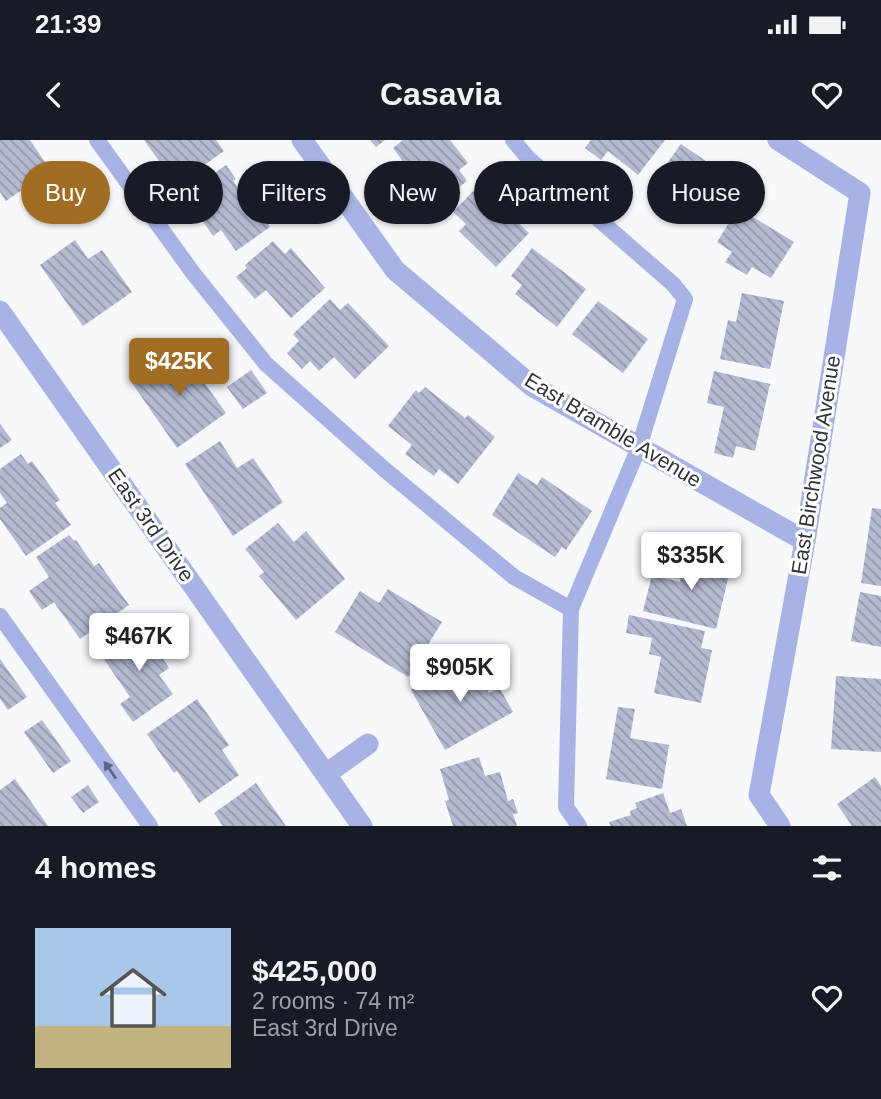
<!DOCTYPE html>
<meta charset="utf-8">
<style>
:root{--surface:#171b24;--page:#242831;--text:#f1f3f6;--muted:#9ea1a6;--accent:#a16d25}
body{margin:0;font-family:Arial,sans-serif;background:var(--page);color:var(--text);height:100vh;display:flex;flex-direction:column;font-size:26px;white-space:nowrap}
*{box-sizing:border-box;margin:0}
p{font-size:23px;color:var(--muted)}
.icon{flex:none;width:38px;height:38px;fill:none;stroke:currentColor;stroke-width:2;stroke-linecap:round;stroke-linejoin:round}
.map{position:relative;height:686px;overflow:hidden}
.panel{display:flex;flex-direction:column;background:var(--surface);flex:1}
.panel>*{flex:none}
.top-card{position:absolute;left:21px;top:21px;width:840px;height:63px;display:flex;gap:14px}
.price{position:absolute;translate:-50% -60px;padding:0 16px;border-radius:7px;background:#fff;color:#222;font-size:23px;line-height:46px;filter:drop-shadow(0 2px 4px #0008)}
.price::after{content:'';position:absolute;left:50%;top:42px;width:21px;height:16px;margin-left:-10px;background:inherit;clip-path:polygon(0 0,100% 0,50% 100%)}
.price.current{background:var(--accent);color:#fff}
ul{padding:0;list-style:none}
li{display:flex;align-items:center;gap:21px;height:175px;padding:0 35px}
li span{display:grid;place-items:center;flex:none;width:196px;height:140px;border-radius:0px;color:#555}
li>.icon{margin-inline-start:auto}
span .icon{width:84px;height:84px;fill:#fffc;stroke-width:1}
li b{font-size:30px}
h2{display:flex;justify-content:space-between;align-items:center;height:84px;padding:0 35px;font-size:30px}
.chip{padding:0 24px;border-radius:32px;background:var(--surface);box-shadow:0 2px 5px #0004;font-size:24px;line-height:63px}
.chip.current{background:var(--accent);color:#fff}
.status{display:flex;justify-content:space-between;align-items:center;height:49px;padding:0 35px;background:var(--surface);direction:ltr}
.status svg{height:19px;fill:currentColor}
header{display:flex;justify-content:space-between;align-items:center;height:91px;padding:0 35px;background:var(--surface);font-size:32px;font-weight:800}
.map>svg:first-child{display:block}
.building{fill:url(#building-back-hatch)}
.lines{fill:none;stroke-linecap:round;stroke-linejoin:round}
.service{stroke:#a7b3e4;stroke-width:16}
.minor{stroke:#a7b3e4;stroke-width:21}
.oneway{fill:#606680}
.labels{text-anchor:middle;stroke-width:6;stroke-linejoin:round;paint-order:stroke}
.street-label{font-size:21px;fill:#31333d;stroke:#fff}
</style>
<div class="status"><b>21:39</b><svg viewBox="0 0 49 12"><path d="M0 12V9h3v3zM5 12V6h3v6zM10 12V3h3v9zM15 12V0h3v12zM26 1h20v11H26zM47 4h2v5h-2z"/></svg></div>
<header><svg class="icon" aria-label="back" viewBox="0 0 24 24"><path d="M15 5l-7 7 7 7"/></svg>Casavia<svg class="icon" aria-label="heart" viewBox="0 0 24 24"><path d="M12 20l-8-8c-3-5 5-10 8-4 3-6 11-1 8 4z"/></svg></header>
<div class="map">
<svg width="881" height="686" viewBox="0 0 881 686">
<defs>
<pattern id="building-back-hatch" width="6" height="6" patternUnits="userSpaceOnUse" patternTransform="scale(1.75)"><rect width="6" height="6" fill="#b4bad1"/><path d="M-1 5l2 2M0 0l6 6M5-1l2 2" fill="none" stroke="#9398ab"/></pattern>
</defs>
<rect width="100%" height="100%" fill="#f6f8fc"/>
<path class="building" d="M 0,0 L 30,0 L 47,25 L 38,31 L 42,36 L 6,61 L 0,52 Z
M 144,0 L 216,0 L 224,11 L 176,45 Z
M 370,0 L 385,0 L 376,7 Z
M 403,0 L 450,0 L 468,23 L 459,30 L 467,41 L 430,70 L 397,28 L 404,23 L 393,8 Z
M 591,0 L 665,0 L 638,35 L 608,11 L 601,20 L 585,8 Z
M 681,4 L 719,30 L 714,37 L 728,46 L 702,83 L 650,47 Z
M 226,25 L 236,39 L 233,41 L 244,57 L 248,54 L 270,87 L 236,111 L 221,90 L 213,96 L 184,54 Z
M 504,30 L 536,61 L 516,81 L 529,93 L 496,127 L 459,91 L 466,84 L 453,72 L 479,45 L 484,50 Z
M 738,68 L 794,102 L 771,138 L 752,127 L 747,135 L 725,122 L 732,112 L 717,102 Z
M 75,100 L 88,119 L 102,110 L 132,152 L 83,186 L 40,125 Z
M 273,101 L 285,114 L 291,108 L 325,148 L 291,178 L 266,150 L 255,159 L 236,137 L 247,128 L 245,125 Z
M 532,108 L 586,149 L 557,187 L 515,154 L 522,145 L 511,136 Z
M 742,153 L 784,161 L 770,229 L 720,219 L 728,180 L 736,182 Z
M 330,159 L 340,170 L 348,163 L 389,206 L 355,239 L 334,217 L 319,231 L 310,221 L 302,229 L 287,213 L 299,201 L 293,194 Z
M 598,161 L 648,199 L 623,233 L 572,194 Z
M 180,209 L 226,273 L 177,308 L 132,243 Z
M 251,230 L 267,253 L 243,269 L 227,247 Z
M 714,231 L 770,244 L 755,311 L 736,306 L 733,318 L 714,313 L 724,267 L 707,263 Z
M 425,247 L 465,278 L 468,275 L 495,297 L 458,344 L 439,329 L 434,336 L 405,314 L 412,305 L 388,286 L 416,250 L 419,253 Z
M 0,284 L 12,300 L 0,308 Z
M 220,301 L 237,328 L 253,318 L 283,362 L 233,396 L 185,324 Z
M 21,314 L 28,324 L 32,321 L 60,360 L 55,363 L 71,385 L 26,416 L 0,379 L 0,368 L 7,363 L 0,353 L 0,329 Z
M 518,333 L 537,345 L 542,337 L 592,371 L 566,410 L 562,407 L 555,417 L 492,375 Z
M 872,368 L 881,369 L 881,446 L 861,443 Z
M 278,383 L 294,402 L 306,391 L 345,439 L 296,480 L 259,436 L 264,432 L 245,409 Z
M 69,395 L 74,401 L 76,400 L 94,426 L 99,423 L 129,465 L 80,499 L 54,462 L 42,470 L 29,451 L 49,437 L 36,417 Z
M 687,411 L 732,422 L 716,489 L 643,471 L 652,435 L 680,442 Z
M 388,449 L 442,482 L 408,537 L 335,492 L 360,451 L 379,463 Z
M 860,452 L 881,456 L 881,507 L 851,501 Z
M 629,475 L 705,491 L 701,508 L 712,510 L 701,563 L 654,553 L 661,517 L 649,514 L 652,498 L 626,493 Z
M 141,487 L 169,528 L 159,535 L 173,554 L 133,582 L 120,564 L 130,557 L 101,515 Z
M 470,517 L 489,553 L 499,547 L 513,572 L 445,610 L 411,550 Z
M 0,519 L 27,557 L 8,570 L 0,559 Z
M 836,536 L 881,539 L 881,612 L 831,609 Z
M 197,559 L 229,605 L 222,610 L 239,635 L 199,663 L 177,631 L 174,633 L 147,594 Z
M 618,567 L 635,569 L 630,598 L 669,605 L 662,649 L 606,639 Z
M 42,580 L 71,621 L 53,633 L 24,592 Z
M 479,617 L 485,636 L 500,632 L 508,661 L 513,659 L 518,673 L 513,674 L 517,686 L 453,686 L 445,661 L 449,660 L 440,629 Z
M 875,637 L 881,646 L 881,686 L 852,686 L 837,664 Z
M 15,639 L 48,686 L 0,686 L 0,650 Z
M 256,643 L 286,686 L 223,686 L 214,673 Z
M 88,645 L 99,662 L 83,673 L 71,657 Z
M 663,653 L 670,673 L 681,669 L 687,686 L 611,686 L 609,682 L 631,675 L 630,671 L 637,668 L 635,663 Z"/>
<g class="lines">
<path class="service" d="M 97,0 L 193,133 L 266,224 L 384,329 L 514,437 L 571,469
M 513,0 L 528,18 L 673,144 L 685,159 L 639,307 L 571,469 L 566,667 L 579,686
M 0,476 L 150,686"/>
<path class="minor" d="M 302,0 L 395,130 L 532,246 L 805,401
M 778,0 L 860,53 L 805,401 L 759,655 L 780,686
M 0,171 L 362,686
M 326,634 L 368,604"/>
</g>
<defs><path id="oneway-solid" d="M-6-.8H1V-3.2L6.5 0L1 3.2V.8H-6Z" transform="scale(1.75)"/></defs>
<use class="oneway" href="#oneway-solid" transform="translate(110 630) rotate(-125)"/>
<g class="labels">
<g class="street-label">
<text transform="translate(613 290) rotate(31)" y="7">East Bramble Avenue</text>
<text transform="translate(816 325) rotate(-81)" y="7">East Birchwood Avenue</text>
<text transform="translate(151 385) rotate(55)" y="7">East 3rd Drive</text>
</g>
</g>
</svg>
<b class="price current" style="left:179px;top:258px">$425K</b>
<b class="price" style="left:691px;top:452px">$335K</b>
<b class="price" style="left:139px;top:533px">$467K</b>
<b class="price" style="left:460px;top:564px">$905K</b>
<div class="top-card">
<a class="chip current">Buy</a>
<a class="chip">Rent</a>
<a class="chip">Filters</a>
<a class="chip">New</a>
<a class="chip">Apartment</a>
<a class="chip">House</a>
</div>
</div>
<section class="panel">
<h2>4 homes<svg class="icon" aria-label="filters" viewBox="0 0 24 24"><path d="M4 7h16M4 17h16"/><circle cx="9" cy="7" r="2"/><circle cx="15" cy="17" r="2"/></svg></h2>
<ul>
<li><span style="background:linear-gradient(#a9c7e8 70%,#c2b280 0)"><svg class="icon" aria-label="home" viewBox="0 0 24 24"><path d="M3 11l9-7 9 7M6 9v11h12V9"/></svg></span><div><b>$425,000</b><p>2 rooms · 74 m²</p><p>East 3rd Drive</p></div><svg class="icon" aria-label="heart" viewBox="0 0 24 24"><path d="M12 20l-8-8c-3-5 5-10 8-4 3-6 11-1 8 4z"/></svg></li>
</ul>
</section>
